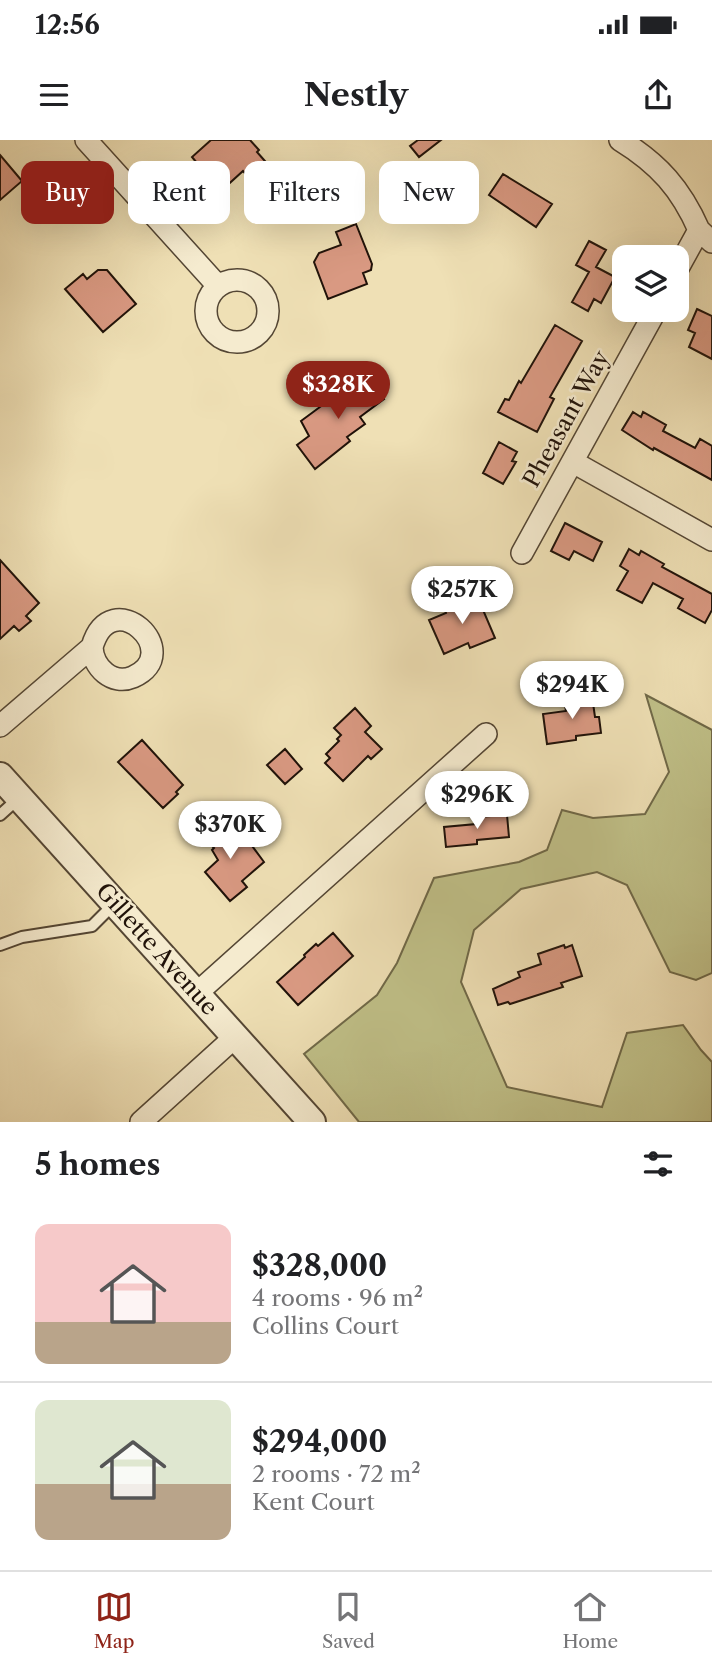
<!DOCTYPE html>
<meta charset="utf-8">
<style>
:root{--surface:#fff;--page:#f6f6f6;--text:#202124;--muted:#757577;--line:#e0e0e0;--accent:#8f2418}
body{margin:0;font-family:"Libre Caslon Text",serif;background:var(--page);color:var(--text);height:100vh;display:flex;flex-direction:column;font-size:26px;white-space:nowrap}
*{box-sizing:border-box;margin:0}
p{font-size:23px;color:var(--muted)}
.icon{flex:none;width:38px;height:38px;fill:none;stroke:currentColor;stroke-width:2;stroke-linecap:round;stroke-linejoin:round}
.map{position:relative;height:982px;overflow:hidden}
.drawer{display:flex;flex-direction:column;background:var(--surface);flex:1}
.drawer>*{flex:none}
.guide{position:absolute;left:21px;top:21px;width:670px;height:63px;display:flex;gap:14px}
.buttons{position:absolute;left:612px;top:105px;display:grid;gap:14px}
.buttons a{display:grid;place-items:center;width:77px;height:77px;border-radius:14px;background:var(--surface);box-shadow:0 7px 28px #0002;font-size:35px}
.price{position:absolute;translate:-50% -60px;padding:0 16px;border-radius:24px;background:#fff;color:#222;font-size:23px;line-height:46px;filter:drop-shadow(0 2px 4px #0008)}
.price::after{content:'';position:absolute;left:50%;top:42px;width:21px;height:16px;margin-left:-10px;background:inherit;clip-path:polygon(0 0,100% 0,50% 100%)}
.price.on{background:var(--accent);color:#fff}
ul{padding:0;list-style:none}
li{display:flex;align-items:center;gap:21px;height:175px;padding:0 35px}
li+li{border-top:2px solid var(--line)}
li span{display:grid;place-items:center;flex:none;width:196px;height:140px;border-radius:14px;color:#555}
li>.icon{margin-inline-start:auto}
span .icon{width:84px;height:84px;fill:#fffc;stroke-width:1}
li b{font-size:30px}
h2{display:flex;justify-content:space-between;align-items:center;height:84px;padding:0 35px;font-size:30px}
.chip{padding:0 24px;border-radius:14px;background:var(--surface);box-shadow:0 7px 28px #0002;font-size:24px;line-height:63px}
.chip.on{background:var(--accent);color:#fff}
.status{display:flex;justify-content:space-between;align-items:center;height:49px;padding:0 35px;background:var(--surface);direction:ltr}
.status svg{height:19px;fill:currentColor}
header{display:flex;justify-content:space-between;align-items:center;height:91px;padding:0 35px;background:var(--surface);font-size:32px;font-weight:700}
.menu{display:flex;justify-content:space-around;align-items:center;height:98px;border-top:2px solid var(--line);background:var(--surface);font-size:19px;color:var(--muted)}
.menu a{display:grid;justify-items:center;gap:4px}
.menu .on{color:var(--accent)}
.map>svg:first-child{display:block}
.green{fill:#c0c088;stroke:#706948;stroke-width:2}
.building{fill:#d99982;stroke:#201209;stroke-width:2}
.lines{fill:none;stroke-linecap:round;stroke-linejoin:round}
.service-casing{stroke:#544634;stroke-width:14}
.minor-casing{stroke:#544634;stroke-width:24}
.tertiary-casing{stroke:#544634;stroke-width:30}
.service{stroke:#f5ebcf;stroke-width:10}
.minor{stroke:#f5ebcf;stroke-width:21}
.tertiary{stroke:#f5ebcf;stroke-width:26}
.labels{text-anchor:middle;stroke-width:5;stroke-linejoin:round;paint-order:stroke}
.street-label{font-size:23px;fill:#201209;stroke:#f5ebcf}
</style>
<div class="status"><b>12:56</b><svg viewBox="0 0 49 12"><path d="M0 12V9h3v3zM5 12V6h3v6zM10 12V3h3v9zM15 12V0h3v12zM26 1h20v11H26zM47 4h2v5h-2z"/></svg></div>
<header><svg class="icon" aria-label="menu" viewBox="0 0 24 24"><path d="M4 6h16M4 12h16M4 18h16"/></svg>Nestly<svg class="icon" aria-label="share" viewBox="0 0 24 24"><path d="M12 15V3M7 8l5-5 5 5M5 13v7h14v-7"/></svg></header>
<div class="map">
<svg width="712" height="982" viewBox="0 0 712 982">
<rect width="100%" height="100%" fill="#efe0b5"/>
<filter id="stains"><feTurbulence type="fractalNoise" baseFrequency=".00286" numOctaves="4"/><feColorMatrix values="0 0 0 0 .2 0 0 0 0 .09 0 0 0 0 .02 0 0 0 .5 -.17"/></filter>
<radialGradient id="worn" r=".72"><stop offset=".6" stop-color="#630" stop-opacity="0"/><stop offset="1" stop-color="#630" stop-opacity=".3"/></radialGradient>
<path class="green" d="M 646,555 L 712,590 L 712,833 L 696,840 L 670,832 L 627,745 L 597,732 L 521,749 L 474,790 L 461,842 L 507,947 L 602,967 L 627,893 L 683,885 L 701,910 L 712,922 L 712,982 L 359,982 L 304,914 L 377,855 L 397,823 L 434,738 L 519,722 L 547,710 L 562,670 L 593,678 L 645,674 L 669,632 Z"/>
<path class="building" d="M 211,0 L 250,0 L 259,10 L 257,12 L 271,28 L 254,43 L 243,31 L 222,50 L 206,34 L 204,35 L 195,25 L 197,23 L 192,17 Z
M 418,0 L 441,0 L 419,17 L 410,6 Z
M 0,15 L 22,41 L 0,60 Z
M 503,34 L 552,64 L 536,87 L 489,55 Z
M 356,84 L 372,124 L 371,130 L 363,133 L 367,144 L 328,159 L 314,122 L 319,113 L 341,105 L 336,92 Z
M 589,101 L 606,110 L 596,127 L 615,137 L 601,163 L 594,159 L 588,171 L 572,162 L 589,132 L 576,125 Z
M 98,130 L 107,130 L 136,164 L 103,192 L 65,149 L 83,134 L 87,139 Z
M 697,169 L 712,176 L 712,219 L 689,207 L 695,193 L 688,190 Z
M 555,185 L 582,201 L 550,257 L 554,259 L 537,292 L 498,272 L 505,259 L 509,260 L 519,241 L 521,243 Z
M 366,235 L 384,259 L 360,277 L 365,284 L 347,297 L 350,301 L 315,329 L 297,305 L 309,296 L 301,281 L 324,264 L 326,256 L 330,254 L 341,254 Z
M 633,272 L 641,277 L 643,272 L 666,285 L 663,291 L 695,308 L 700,299 L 712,306 L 712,340 L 654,308 L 653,310 L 622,290 Z
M 499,302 L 517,312 L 512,321 L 516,322 L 503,344 L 483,333 Z
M 565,383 L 602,402 L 593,421 L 574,411 L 569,420 L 551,411 Z
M 629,409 L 639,415 L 641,411 L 664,424 L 662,427 L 712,454 L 712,470 L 705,483 L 678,468 L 683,459 L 653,443 L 642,463 L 617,450 L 628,431 L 620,426 Z
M 0,420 L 39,463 L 26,476 L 31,481 L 19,491 L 14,486 L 0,499 Z
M 473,458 L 474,460 L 478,458 L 495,498 L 470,508 L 468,503 L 444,514 L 429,480 L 446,473 L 445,470 Z
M 592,556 L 595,577 L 599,577 L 601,593 L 576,596 L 576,600 L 547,604 L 543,574 L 566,571 L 564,559 Z
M 355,568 L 371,586 L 365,592 L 382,609 L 371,619 L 368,616 L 343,641 L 325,623 L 330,618 L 326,614 L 339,601 L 337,599 L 341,595 L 334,588 Z
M 142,600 L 183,645 L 176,652 L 178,654 L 163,668 L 118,622 Z
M 285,609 L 302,629 L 285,644 L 267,625 Z
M 507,675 L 509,697 L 477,700 L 477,704 L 446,707 L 444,687 L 476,684 L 475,677 Z
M 208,679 L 232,706 L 244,695 L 264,722 L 242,741 L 247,747 L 230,761 L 205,732 L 218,720 L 212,710 L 214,708 L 196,689 Z
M 333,793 L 353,816 L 298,865 L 277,842 L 305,817 L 304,815 L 316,804 L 318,806 Z
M 564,805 L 565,808 L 572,805 L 582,836 L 561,843 L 563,847 L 510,864 L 508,862 L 498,865 L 493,849 L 520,837 L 518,832 L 541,824 L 538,814 Z"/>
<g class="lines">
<g class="service-casing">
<path id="service" d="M 0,675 L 20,657
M 0,805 L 22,797 L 92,786 L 115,763"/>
</g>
<g class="minor-casing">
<path id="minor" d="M 86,0 L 218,146
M 620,0 C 659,24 681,49 699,90
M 677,130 L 699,90 L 712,102
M206 171a31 31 0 1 1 62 0a31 31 0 1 1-62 0Z
M 573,322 L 712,400
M 522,413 L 656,170
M 0,586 L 92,507 C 111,441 187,513 133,537 C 112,546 93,527 92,507
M 197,853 L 486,594
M 141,982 L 235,897"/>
</g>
<g class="tertiary-casing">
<path id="tertiary" d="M 0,636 L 312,982"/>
</g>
<use href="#service" class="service"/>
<use href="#minor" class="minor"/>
<use href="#tertiary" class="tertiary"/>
</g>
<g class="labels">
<g class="street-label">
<text transform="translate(566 279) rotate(-61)" y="8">Pheasant Way</text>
<text transform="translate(157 809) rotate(48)" y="8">Gillette Avenue</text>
</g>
</g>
<rect width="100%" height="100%" filter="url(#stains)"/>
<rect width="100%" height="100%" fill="url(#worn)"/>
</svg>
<div class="buttons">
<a><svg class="icon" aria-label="layers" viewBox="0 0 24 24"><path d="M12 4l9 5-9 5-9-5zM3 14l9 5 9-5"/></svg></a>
</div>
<b class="price on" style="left:338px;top:281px">$328K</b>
<b class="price" style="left:462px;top:486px">$257K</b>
<b class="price" style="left:572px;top:581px">$294K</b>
<b class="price" style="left:477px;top:691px">$296K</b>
<b class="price" style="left:230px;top:721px">$370K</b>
<div class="guide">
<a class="chip on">Buy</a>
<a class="chip">Rent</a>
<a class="chip">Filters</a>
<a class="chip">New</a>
</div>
</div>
<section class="drawer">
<h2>5 homes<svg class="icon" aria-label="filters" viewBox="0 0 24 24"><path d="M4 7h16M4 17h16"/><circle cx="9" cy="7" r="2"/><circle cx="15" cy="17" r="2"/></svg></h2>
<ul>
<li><span style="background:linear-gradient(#f6c9c9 70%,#b9a48a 0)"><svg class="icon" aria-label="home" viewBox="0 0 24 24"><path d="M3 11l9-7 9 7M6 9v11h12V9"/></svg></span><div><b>$328,000</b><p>4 rooms · 96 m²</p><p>Collins Court</p></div></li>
<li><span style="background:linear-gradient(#dfe7d0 60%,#b9a48a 0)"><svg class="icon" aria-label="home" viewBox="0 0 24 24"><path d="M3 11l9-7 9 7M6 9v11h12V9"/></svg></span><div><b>$294,000</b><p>2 rooms · 72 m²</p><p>Kent Court</p></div></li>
</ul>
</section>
<nav class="menu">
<a class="on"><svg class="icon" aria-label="map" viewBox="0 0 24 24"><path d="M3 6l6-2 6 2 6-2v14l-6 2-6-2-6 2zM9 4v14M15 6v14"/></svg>Map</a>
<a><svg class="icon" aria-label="saved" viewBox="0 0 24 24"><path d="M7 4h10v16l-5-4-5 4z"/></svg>Saved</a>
<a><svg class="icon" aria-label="home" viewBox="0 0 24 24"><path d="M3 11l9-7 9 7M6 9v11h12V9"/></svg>Home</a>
</nav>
